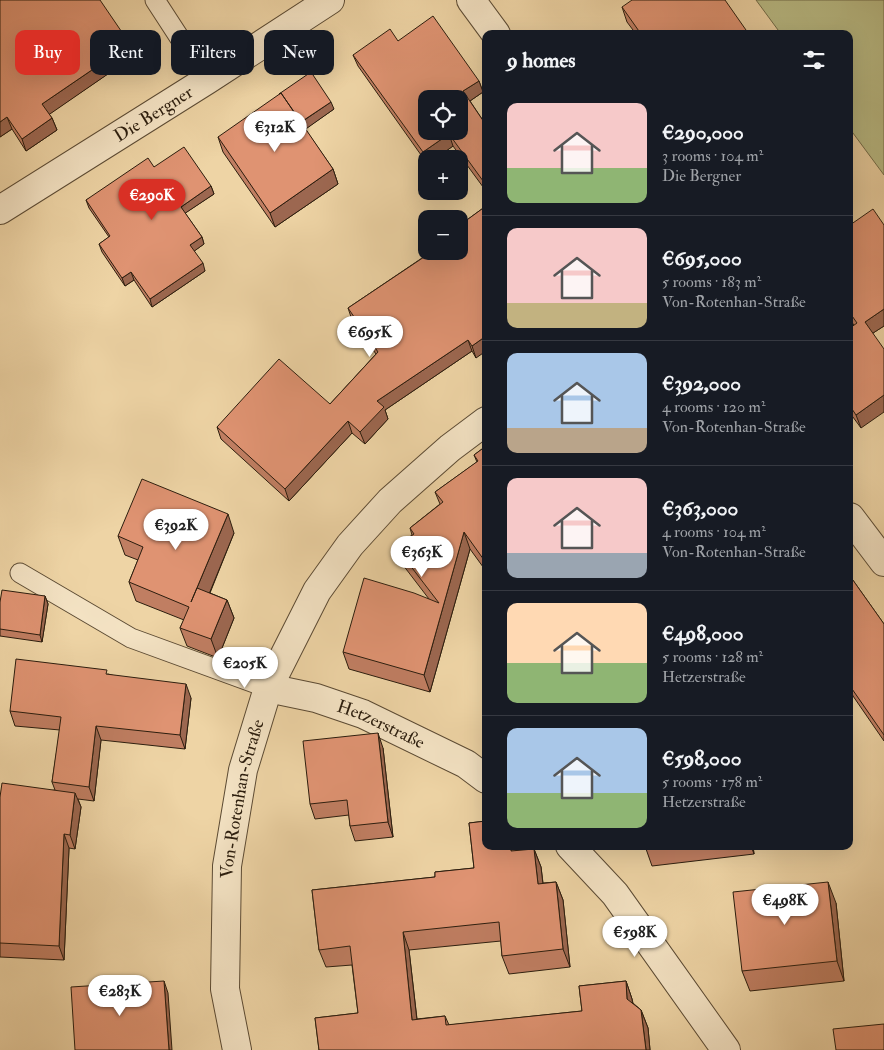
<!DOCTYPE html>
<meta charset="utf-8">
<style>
:root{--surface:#171b24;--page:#20242c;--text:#f1f3f6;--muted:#9ea1a6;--line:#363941;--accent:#d93025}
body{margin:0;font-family:"IM FELL Double Pica",serif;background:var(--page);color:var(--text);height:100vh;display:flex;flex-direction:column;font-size:19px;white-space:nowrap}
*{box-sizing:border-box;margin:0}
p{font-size:16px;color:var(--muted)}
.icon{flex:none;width:28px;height:28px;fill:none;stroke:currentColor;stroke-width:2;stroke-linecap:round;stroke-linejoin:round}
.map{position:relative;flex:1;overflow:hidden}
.sheet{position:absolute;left:482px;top:30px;width:371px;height:820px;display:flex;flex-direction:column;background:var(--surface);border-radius:10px;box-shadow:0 5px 20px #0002}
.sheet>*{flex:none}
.top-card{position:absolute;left:15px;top:30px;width:392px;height:45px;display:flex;gap:10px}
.tools{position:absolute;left:418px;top:90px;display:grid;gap:10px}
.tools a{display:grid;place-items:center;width:50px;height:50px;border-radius:10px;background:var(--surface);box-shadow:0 5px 20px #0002;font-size:25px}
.price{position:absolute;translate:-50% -42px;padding:0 11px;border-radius:18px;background:#fff;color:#222;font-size:16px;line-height:32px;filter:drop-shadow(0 1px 2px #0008)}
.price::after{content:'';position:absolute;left:50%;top:30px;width:15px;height:11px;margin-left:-8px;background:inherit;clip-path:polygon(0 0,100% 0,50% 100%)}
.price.active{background:var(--accent);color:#fff}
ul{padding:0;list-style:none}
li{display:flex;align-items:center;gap:15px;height:125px;padding:0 25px}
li+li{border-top:1px solid var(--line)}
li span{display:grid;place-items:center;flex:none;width:140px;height:100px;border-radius:10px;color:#555}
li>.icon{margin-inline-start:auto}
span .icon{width:60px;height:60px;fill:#fffc;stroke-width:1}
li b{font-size:21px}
h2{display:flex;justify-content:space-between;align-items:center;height:60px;padding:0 25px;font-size:21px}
.chip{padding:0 18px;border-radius:10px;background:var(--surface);box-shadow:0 5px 20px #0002;font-size:18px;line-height:45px}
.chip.active{background:var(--accent);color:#fff}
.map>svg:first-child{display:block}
.green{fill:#b9bc86;stroke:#726c4a}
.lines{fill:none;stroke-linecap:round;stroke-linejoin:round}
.service-casing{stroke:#5c4b34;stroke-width:21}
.minor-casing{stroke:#5c4b34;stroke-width:30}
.service{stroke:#f4e3c4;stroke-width:19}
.minor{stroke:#f4e3c4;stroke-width:28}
.wall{fill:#c07e62;stroke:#2b1d0e}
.shaded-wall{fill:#9c6750;stroke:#2b1d0e}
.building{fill:#df9372;stroke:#2b1d0e;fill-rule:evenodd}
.labels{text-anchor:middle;stroke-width:4.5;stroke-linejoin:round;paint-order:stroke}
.street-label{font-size:18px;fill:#2b1d0e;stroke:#f4e3c4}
</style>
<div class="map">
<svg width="884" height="1050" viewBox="0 0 884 1050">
<rect width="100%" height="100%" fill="#eed4a5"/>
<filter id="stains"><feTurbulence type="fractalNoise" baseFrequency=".004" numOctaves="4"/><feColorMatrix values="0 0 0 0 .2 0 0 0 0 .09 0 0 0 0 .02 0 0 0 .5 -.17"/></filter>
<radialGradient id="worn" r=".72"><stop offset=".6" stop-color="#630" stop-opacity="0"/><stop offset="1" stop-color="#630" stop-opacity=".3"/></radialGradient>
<path class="green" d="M 756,0 L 884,0 L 884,175 L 850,129 L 850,34 L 781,34 Z"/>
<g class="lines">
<g class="service-casing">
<path id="service" d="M 155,0 L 207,80
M 20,573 L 131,638 L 268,688"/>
</g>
<g class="minor-casing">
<g id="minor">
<path d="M 471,0 L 496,34"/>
<path id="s1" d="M 0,210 L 207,80 L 330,0"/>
<path d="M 850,517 L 884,562"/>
<path id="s2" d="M 268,688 L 316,698 L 363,714 L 466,764 L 486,779"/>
<path d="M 570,846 L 615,894 L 726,1050"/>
<path id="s3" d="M 237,1050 L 225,989 L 227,866 L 243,770 L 268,688 L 317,591 L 350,545 L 390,501 L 450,448 L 486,421"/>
</g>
</g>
<use href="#service" class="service"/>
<use href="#minor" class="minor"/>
</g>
<path class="wall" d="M 0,0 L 130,44 L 134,56 L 49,114 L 52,118 L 57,130 L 26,151 L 12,129 L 0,137 Z
M 622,7 L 748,34 L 636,34 L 627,22 Z
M 398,41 L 479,81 L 483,92 L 470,101 L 486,125 L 486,191 L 453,146 L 435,159 L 426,159 L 426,162 L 358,66 L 353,55 Z
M 334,109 L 305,129 L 333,169 L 338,184 L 275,227 L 223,152 L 218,137 Z
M 154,167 L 211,186 L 214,194 L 185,213 L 202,237 L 204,244 L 194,251 L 205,271 L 152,307 L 134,280 L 125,286 L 102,252 L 99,244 L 109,237 L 89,208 L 86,200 Z
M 486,206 L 476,358 L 472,351 L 385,410 L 388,419 L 365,444 L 352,433 L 289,501 L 221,439 L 217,427 L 330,404 L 376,354 L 352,320 L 348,308 L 462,231 L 460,225 Z
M 850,225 L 884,225 L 884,326 L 873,333 L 861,428 L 850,413 L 850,328 L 854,325 L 850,320 Z
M 486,446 L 486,571 L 470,549 L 430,692 L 349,669 L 343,652 L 429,599 L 403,565 L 396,547 L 412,535 L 410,528 L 440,504 L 435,492 L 477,462 L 474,455 Z
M 234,533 L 210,593 L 227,600 L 234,618 L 218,658 L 187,646 L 180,628 L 184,620 L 136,601 L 129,582 L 138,560 L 125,555 L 118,536 Z
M 850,576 L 884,624 L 884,741 L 853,696 L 850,698 Z
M 45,596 L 48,604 L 42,642 L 0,636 L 0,602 Z
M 108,674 L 191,698 L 185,749 L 101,740 L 94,801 L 78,799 L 81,807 L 75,849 L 69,848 L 64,960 L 0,957 L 0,797 L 55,790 L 52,782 L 60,730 L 15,726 L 10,711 Z
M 383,748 L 393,837 L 355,841 L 350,826 L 349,815 L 315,819 L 310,804 Z
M 486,821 L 486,846 L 515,846 L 515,850 L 534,849 L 541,867 L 543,883 L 556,882 L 563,900 L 570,967 L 509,974 L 502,956 L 501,941 L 409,950 L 417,1019 L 445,1016 L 449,1025 L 582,1011 L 579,986 L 626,981 L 632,999 L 633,1003 L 641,1010 L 648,1028 L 650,1050 L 319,1050 L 315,1018 L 358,1013 L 352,965 L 326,967 L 319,950 L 312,890 L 435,877 L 435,872 L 474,868 L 469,823 Z
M 645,846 L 753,846 L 754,854 L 652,866 Z
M 836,903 L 844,981 L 750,991 L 742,971 Z"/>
<path class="shaded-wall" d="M 746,30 L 748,34 L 741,34 Z
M 130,44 L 134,56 L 47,116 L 42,104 Z
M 479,81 L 483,92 L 467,103 L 463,91 Z
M 331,102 L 334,109 L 303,131 L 300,123 Z
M 7,117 L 12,129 L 0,137 L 0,122 Z
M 52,118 L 57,130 L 26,151 L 22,139 Z
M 449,134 L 453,146 L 435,159 L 426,159 L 426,161 L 423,152 Z
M 333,169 L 338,184 L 275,227 L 270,213 Z
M 211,186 L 214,194 L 184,214 L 181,207 Z
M 202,237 L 204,244 L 193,252 L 190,245 Z
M 203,263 L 205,271 L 152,307 L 150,299 Z
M 131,272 L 134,280 L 125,286 L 122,278 Z
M 884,309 L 884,326 L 870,335 L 865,322 Z
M 486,336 L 486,351 L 476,358 L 472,346 Z
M 468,340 L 472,351 L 385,410 L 388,419 L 365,444 L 360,432 L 377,401 Z
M 884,395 L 884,412 L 861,428 L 856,415 Z
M 348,421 L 352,433 L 289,501 L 285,489 Z
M 228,514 L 234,533 L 198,621 L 191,602 Z
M 464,532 L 470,549 L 430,692 L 424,675 Z
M 486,558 L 486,566 L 484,560 Z
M 45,596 L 48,604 L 42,642 L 40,635 Z
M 227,600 L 234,618 L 218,658 L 211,639 Z
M 186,684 L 191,698 L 185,749 L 180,735 Z
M 850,688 L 853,696 L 850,698 Z
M 96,726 L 101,740 L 94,801 L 89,787 Z
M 378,733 L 383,748 L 393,837 L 388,822 Z
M 75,793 L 81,807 L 75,849 L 70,835 Z
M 64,834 L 69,848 L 64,960 L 59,946 Z
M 511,846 L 515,846 L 518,869 L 511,851 Z
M 751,846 L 753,846 L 754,854 Z
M 534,849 L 541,867 L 545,902 L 538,884 Z
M 556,882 L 563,900 L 570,967 L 563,949 Z
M 828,882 L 836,903 L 844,981 L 837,961 Z
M 403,932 L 409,950 L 419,1038 L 412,1020 Z
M 164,981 L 168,993 L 172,1050 L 169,1050 Z
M 626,981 L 632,999 L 634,1017 L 627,999 Z
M 641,1010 L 648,1028 L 650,1050 L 646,1050 Z"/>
<path class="building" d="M 0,0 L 100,0 L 130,44 L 42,104 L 52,118 L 22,139 L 7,117 L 0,122 Z
M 632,0 L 725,0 L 746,30 L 741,34 L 641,34 L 622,7 Z
M 433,16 L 479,81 L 463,91 L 486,125 L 486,185 L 449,134 L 423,152 L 353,55 L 390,29 L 398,41 ZM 426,99 L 459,99 L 459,131 L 426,131 Z
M 311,72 L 331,102 L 301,122 L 281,93 L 279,94 Z
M 281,93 L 333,169 L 270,213 L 218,137 Z
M 184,147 L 211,186 L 181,207 L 202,237 L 190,245 L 203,263 L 150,299 L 131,272 L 122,278 L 99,244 L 110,236 L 86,200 L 148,158 L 154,167 Z
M 486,206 L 486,336 L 472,346 L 468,340 L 377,401 L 384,407 L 360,432 L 348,421 L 285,489 L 217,427 L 279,359 L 330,404 L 378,352 L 348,308 L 433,251 L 459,251 L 459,234 L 464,230 L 460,225 Z
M 873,209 L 884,225 L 884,309 L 865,322 L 884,349 L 884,395 L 856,415 L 850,406 L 850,328 L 857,323 L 850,313 L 850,225 Z
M 486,446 L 486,558 L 484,560 L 464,532 L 424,675 L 343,652 L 364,578 L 414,593 L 439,603 L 396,547 L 414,534 L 410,528 L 443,502 L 435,492 L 478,461 L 474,455 Z
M 142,479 L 228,514 L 191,602 L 197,588 L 227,600 L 211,639 L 180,628 L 189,607 L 129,582 L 143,547 L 118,536 Z
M 850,576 L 884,624 L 884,735 L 850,686 Z
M 2,590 L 45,596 L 40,635 L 0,629 L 0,602 Z
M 16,659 L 107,670 L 106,674 L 186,684 L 180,735 L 96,726 L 89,787 L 52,782 L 61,717 L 10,711 Z
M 378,733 L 388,822 L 350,826 L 347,800 L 310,804 L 303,741 Z
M 2,783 L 75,793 L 70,835 L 64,834 L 59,946 L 0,943 L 0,797 Z
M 486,821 L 486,846 L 511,846 L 511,851 L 534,849 L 538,884 L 556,882 L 563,949 L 502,956 L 499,922 L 403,932 L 412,1020 L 445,1016 L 446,1025 L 582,1011 L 579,986 L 626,981 L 627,999 L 641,1010 L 646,1050 L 319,1050 L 315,1018 L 358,1013 L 350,946 L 319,950 L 312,890 L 435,877 L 435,872 L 474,868 L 469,823 Z
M 828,882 L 837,961 L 742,971 L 733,892 Z
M 164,981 L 169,1050 L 75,1050 L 71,987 Z
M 884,1024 L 884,1050 L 836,1050 L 833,1029 Z"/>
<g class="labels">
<g class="street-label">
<text dy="6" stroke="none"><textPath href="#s1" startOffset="181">Die Bergner</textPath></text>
<text dy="6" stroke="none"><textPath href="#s2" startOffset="119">Hetzerstraße</textPath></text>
<text dy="6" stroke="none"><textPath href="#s3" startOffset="254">Von-Rotenhan-Straße</textPath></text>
</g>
</g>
<rect width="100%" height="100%" filter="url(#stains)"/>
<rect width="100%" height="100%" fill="url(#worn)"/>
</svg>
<div class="tools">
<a><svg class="icon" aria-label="locate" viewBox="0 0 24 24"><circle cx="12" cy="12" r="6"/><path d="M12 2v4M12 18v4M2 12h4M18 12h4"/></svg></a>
<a>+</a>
<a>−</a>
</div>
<b class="price" style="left:275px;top:153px">€312K</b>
<b class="price active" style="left:152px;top:221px">€290K</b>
<b class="price" style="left:370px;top:358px">€695K</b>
<b class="price" style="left:176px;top:551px">€392K</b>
<b class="price" style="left:422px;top:578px">€363K</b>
<b class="price" style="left:245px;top:689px">€205K</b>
<b class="price" style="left:785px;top:926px">€498K</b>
<b class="price" style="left:635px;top:958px">€598K</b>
<b class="price" style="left:120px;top:1017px">€283K</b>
<div class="top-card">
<a class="chip active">Buy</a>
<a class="chip">Rent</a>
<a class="chip">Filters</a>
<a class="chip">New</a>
</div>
<section class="sheet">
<h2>9 homes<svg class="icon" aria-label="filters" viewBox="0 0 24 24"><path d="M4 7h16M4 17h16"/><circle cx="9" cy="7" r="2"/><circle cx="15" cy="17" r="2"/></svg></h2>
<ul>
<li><span style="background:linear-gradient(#f6c9c9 65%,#8fb573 0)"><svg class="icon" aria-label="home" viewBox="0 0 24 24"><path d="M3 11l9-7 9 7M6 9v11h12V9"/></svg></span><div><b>€290,000</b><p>3 rooms · 104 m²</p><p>Die Bergner</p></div></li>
<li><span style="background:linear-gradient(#f6c9c9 75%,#c2b280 0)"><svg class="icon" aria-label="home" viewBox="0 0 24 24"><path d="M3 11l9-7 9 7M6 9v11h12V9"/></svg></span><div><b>€695,000</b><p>5 rooms · 183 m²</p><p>Von-Rotenhan-Straße</p></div></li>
<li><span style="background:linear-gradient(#a9c7e8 75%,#b9a48a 0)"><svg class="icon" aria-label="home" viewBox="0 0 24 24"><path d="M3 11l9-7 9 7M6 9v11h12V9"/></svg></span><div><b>€392,000</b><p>4 rooms · 120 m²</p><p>Von-Rotenhan-Straße</p></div></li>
<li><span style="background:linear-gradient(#f6c9c9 75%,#9aa5b1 0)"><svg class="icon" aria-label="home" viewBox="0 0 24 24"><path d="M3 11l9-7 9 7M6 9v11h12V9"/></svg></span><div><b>€363,000</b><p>4 rooms · 104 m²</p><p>Von-Rotenhan-Straße</p></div></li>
<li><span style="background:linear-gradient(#ffd9b3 60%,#8fb573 0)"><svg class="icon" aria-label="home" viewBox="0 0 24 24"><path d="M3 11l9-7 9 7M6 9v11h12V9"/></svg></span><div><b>€498,000</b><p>5 rooms · 128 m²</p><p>Hetzerstraße</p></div></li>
<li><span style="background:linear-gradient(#a9c7e8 65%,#8fb573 0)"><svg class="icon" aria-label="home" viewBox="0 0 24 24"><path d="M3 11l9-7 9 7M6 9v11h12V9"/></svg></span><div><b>€598,000</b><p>5 rooms · 178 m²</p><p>Hetzerstraße</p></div></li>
</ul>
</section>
</div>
